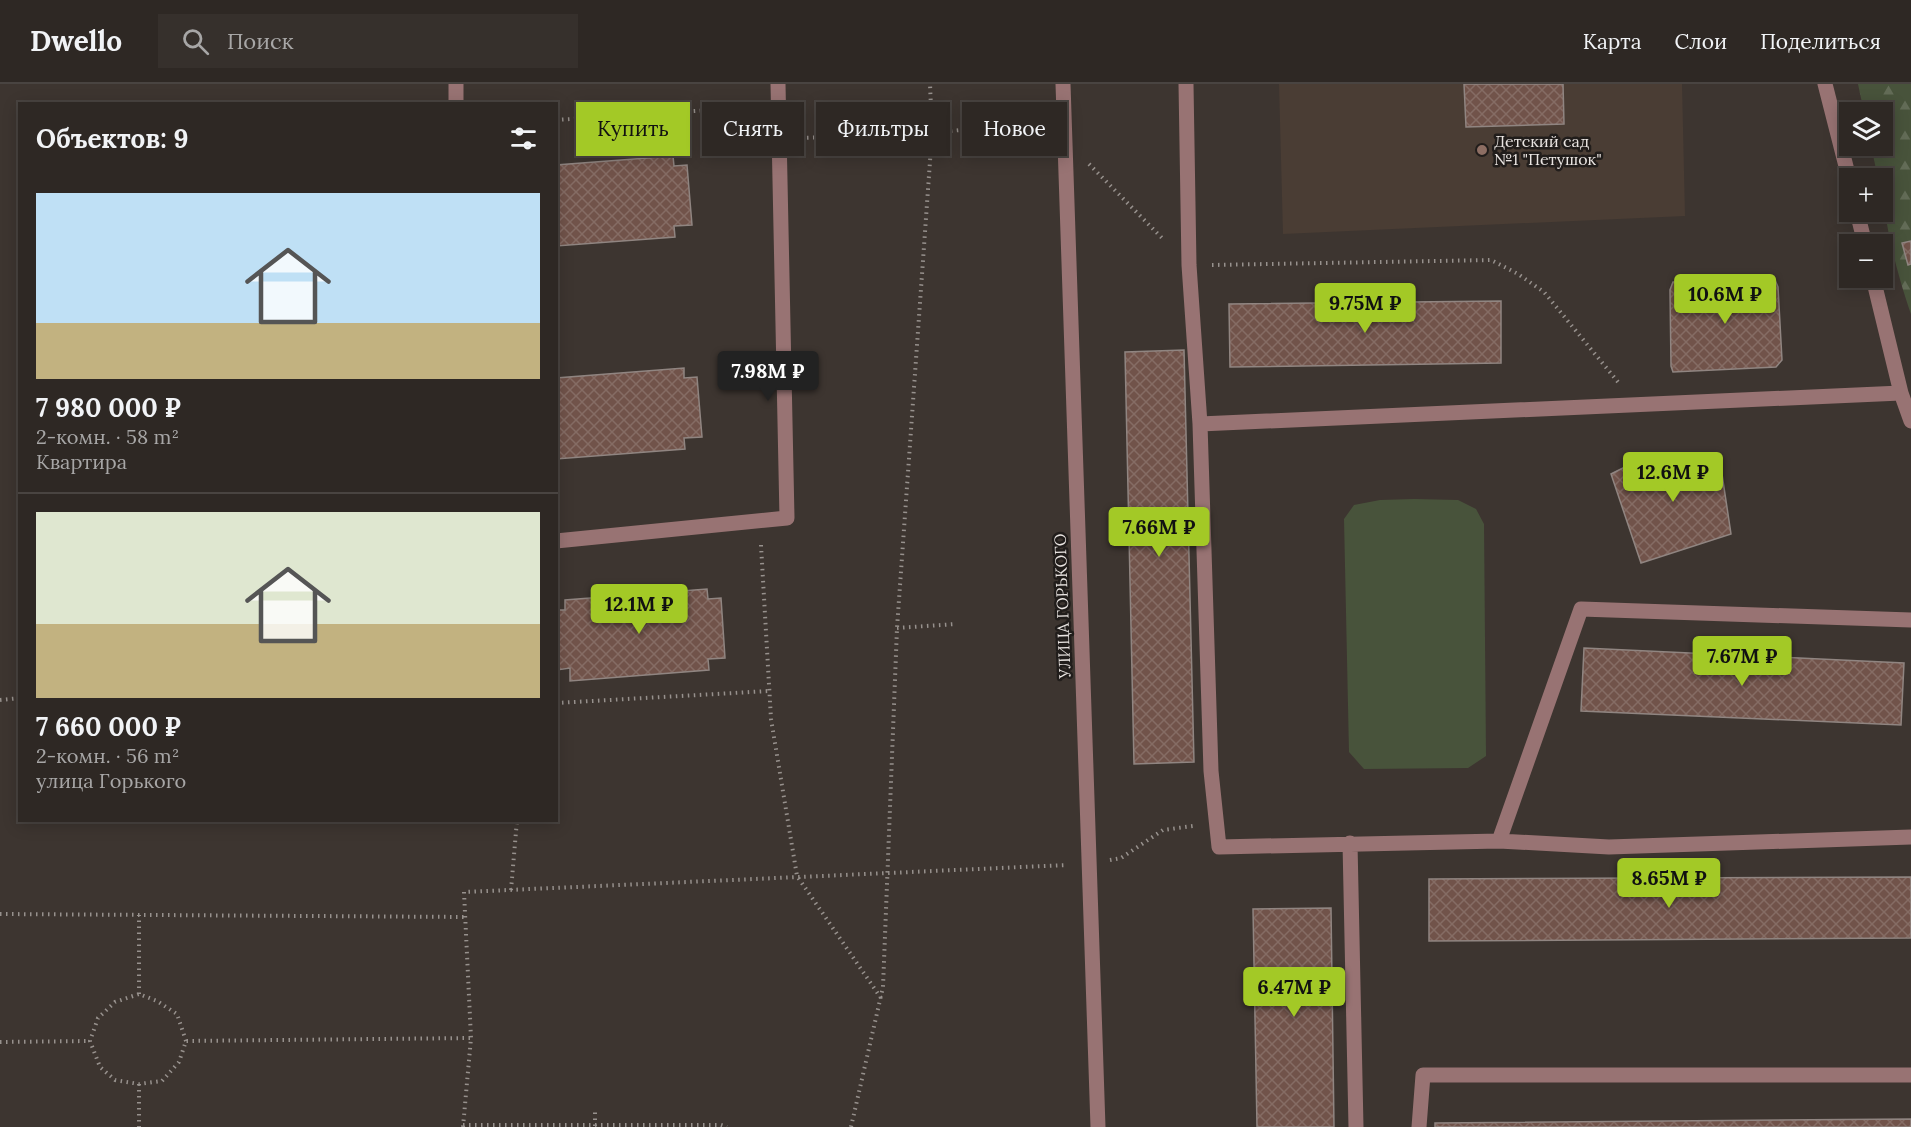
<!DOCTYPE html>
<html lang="ru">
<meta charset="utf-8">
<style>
:root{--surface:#2e2824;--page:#36302c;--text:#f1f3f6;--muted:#a7a6a6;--line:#494441;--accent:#a3c926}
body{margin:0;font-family:Lora,serif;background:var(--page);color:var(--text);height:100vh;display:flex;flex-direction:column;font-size:22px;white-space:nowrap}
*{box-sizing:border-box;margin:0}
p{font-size:20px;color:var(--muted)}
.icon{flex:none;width:33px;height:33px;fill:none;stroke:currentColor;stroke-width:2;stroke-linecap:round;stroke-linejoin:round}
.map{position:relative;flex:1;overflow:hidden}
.sheet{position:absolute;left:18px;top:18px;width:540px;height:720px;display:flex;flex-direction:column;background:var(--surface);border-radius:0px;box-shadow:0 3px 15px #0003,0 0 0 2px var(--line)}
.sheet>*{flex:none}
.hud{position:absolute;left:576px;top:18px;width:570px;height:54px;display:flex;gap:12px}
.fabs{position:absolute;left:1839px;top:18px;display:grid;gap:12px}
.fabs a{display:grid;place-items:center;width:54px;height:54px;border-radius:0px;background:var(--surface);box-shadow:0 3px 15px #0003,0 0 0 2px var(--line);font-size:30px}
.price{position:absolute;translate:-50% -51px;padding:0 14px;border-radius:6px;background:var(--accent);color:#111;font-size:20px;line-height:39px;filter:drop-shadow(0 2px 3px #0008)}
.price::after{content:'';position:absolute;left:50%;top:36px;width:18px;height:14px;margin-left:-9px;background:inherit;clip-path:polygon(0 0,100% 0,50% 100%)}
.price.selected{background:#222;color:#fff}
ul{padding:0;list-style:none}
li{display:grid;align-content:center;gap:12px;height:318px;padding:0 18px}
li+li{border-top:2px solid var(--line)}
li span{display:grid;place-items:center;height:186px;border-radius:0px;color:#555}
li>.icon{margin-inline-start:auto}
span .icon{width:108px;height:108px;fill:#fffc;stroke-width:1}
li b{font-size:26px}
h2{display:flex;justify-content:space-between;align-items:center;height:72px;padding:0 18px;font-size:26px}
.chip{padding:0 21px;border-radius:0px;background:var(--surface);box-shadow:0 3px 15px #0003,0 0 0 2px var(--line);font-size:21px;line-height:54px}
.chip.selected{background:var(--accent);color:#111}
header{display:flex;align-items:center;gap:36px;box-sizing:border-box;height:84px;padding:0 30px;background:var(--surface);border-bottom:2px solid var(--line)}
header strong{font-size:28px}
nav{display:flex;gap:33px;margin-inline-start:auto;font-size:21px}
.search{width:420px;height:54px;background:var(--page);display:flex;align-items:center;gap:15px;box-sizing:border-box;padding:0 21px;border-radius:0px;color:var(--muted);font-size:22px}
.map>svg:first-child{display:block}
.built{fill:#4a3d34}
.forest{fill:url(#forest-firs)}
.pitch{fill:#48533b}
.building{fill:url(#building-cross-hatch);stroke:#908581;stroke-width:1.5}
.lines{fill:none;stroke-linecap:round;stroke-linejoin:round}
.path{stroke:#97918d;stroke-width:4;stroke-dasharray:1.5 4.5;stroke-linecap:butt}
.minor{stroke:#987373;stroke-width:15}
.education-dot{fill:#8d6e63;stroke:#211d1b;stroke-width:2}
.labels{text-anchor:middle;stroke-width:5;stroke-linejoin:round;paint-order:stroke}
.poi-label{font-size:16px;fill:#eae5e2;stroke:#211d1b;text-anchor:start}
.street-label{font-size:16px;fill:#eae5e2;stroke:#211d1b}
</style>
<header>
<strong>Dwello</strong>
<div class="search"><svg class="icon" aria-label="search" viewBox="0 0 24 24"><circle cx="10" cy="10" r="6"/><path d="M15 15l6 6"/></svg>Поиск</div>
<nav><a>Карта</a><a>Слои</a><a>Поделиться</a></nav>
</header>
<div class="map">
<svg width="1911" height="1043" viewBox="0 0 1911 1043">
<defs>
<pattern id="forest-firs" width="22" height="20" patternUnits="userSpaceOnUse" patternTransform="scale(1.5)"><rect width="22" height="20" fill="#48533b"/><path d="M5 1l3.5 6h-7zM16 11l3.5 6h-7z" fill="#636c57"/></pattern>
<pattern id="building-cross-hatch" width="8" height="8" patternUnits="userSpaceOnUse" patternTransform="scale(1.5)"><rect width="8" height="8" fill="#71534a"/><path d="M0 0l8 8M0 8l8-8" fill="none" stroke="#856c64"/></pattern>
</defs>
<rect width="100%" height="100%" fill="#3d3530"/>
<path class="built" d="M 1279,0 L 1682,0 L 1685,132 L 1283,150 Z"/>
<path class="forest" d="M 1858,0 L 1911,0 L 1911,230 C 1897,190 1883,136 1882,94 L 1878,94 L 1871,62 L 1882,62 L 1882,28 L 1864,28 Z"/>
<path class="pitch" d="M 1414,415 L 1458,416 L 1476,425 L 1484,440 L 1486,672 L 1468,684 L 1364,685 L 1349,668 L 1344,435 L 1354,421 L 1380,416 Z"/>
<path class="building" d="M 1464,0 L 1563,0 L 1564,40 L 1466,43 Z
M 673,72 L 674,82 L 687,81 L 692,141 L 674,142 L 675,153 L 556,162 L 556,81 Z
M 1911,157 L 1911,180 L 1908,181 L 1902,159 Z
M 1775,196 L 1778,203 L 1782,276 L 1776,283 L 1673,288 L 1671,282 L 1670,206 L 1673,198 Z
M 1501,217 L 1501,279 L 1230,283 L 1229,220 Z
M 1184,266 L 1194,678 L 1134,680 L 1125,268 Z
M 684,284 L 684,294 L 697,293 L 702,353 L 684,354 L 685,365 L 556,375 L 556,294 Z
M 1719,370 L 1731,450 L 1641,479 L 1611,390 L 1639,376 Z
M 707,505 L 708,515 L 721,514 L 725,574 L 708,575 L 709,586 L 570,597 L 570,584 L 557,586 L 556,526 L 565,526 L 565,516 Z
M 1584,564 L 1904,579 L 1901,641 L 1581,627 Z
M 1911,793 L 1911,854 L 1429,857 L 1429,795 Z
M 1331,824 L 1334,1043 L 1257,1043 L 1253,825 Z
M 1911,1035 L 1911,1043 L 1435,1043 L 1435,1039 Z"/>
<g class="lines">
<path class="path" d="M 556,36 L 757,23
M 801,54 L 932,49 L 979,44 L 1042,52
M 1089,80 L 1164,156
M 1212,181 L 1491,176 L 1518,190 L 1544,208 L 1618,298
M 761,461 L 771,635 L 797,792 L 881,914
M 897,544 L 956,540
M 0,616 L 20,614
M 556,619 L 769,607
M 1110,776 L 1121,774 L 1163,746 L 1193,742
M 511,806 L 517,736
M 0,830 L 466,833
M 139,910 L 139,831
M 186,957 L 177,930 L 157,917 L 139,910 L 115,918 L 98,934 L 90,957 L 100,983 L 115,996 L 139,1000 L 162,997 L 179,978 L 186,957 L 471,954
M 0,958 L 90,957
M 139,1000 L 139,1043
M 463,1041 L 721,1041 L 727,1043
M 595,1042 L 595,1025
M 463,1043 L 471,954 L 464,808 L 1067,781
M 851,1043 L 883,903 L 897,544 L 932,49 L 930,0"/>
<path class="minor" d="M 456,0 L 456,20
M 1063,0 L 1098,1043
M 1186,0 L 1189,181 L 1200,340 L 1211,687 L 1219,763 L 1499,757 L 1609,763 L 1911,753
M 1825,0 L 1850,98
M 1857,128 L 1865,160
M 1873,194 L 1901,309 L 1911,337
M 1200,340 L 1901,309
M 556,457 L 787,434 L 778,0
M 1499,757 L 1581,525 L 1911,536
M 1350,759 L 1356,1043
M 1419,1043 L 1423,991 L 1911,991"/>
</g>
<circle class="education-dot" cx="1482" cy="66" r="6"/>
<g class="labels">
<g class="poi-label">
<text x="1494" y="63">Детский сад<tspan x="1494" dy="18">№1 "Петушок"</tspan></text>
</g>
<g class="street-label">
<text transform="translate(1062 522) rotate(-92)" y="6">УЛИЦА ГОРЬКОГО</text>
</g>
</g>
</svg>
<div class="fabs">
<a><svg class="icon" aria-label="layers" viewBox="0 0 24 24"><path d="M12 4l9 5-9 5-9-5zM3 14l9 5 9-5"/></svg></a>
<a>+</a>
<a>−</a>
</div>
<b class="price" style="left:1725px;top:241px">10.6M ₽</b>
<b class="price" style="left:1365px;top:250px">9.75M ₽</b>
<b class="price selected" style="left:768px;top:318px">7.98M ₽</b>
<b class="price" style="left:1673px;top:419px">12.6M ₽</b>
<b class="price" style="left:1159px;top:474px">7.66M ₽</b>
<b class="price" style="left:639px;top:551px">12.1M ₽</b>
<b class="price" style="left:1742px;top:603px">7.67M ₽</b>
<b class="price" style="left:1669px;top:825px">8.65M ₽</b>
<b class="price" style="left:1294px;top:934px">6.47M ₽</b>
<div class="hud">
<a class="chip selected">Купить</a>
<a class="chip">Снять</a>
<a class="chip">Фильтры</a>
<a class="chip">Новое</a>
</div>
<section class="sheet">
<h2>Объектов: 9<svg class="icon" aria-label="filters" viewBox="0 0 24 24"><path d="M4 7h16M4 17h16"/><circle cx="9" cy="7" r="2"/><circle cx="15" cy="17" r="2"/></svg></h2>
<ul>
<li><span style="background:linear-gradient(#bfe0f5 70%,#c2b280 0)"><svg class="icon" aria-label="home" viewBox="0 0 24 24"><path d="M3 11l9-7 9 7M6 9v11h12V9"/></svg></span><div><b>7 980 000 ₽</b><p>2-комн. · 58 m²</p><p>Квартира</p></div></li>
<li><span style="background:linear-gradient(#dfe7d0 60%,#c2b280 0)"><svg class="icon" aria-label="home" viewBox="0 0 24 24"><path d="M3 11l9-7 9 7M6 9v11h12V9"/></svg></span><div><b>7 660 000 ₽</b><p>2-комн. · 56 m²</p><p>улица Горького</p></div></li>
</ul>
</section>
</div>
